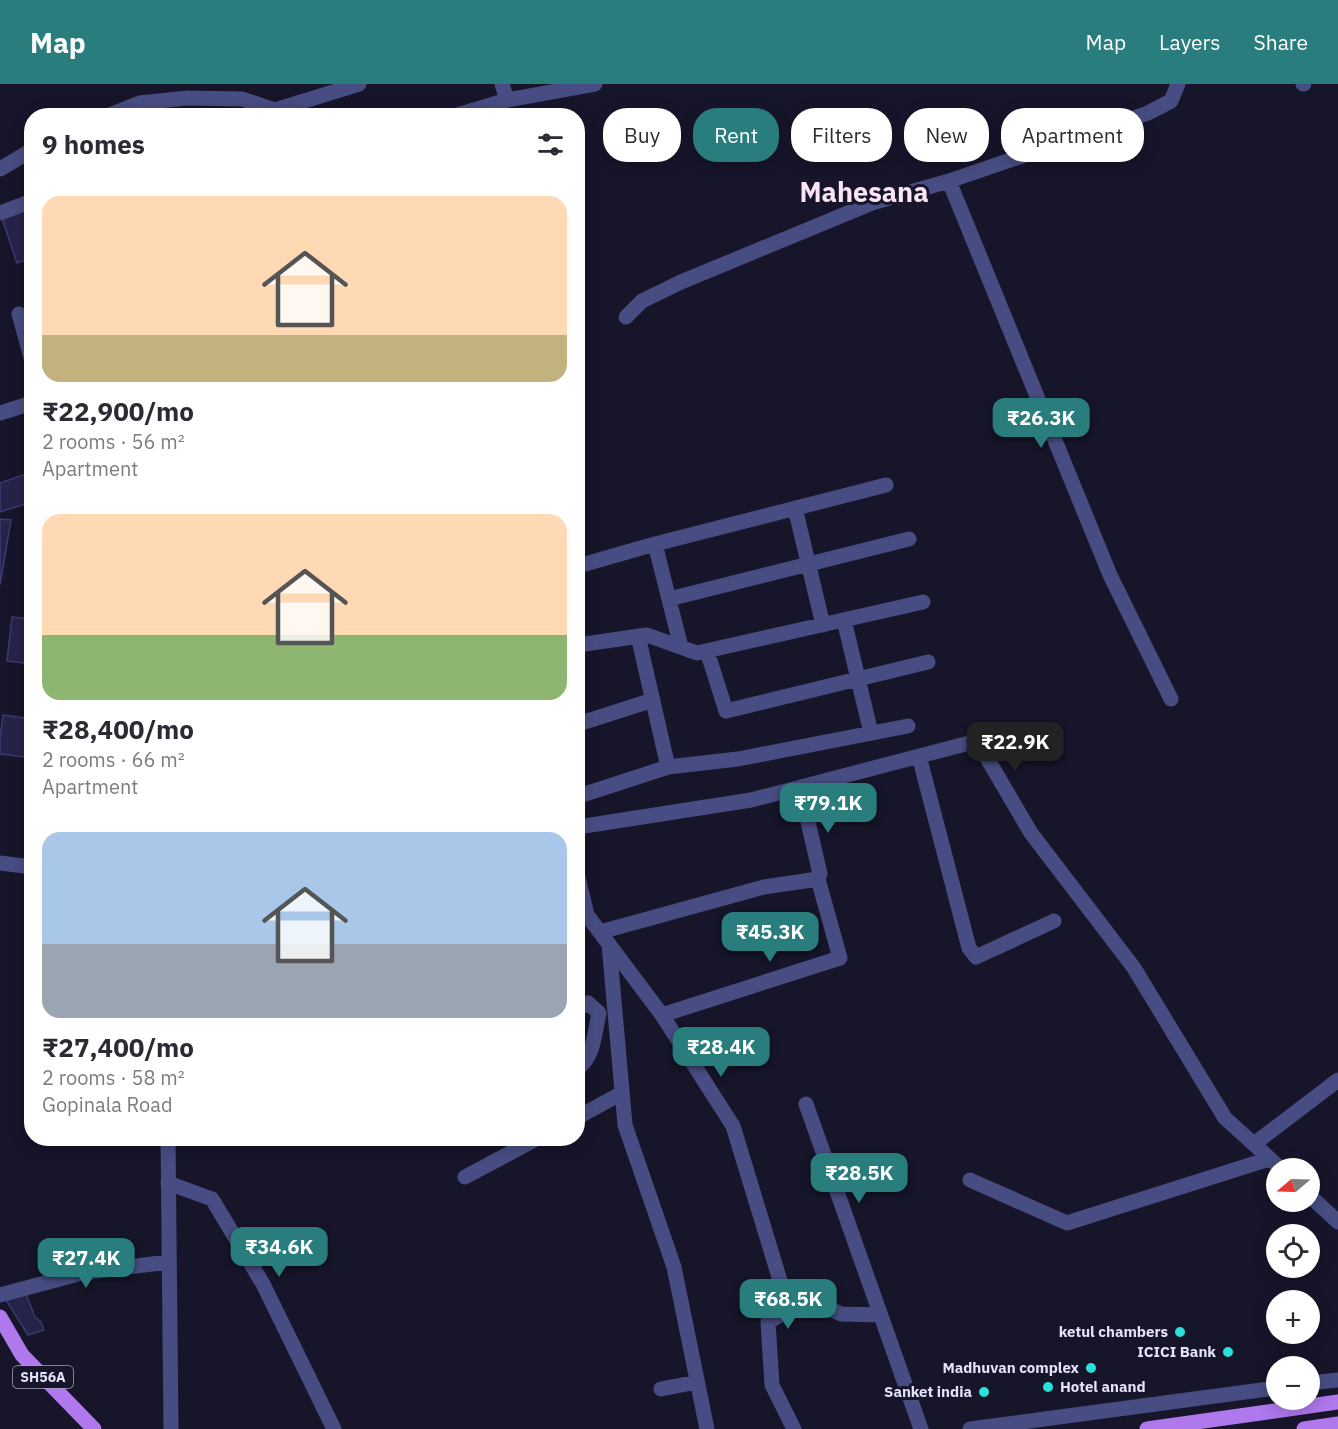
<!DOCTYPE html>
<meta charset="utf-8">
<style>
:root{--surface:#fff;--page:#f2f2f3;--text:#2b2b33;--muted:#7c7c81;--accent:#2a7d7d}
body{margin:0;font-family:"IBM Plex Sans",sans-serif;background:var(--page);color:var(--text);height:100vh;display:flex;flex-direction:column;font-size:22px;white-space:nowrap}
*{box-sizing:border-box;margin:0}
p{font-size:20px;color:var(--muted)}
.icon{flex:none;width:33px;height:33px;fill:none;stroke:currentColor;stroke-width:2;stroke-linecap:round;stroke-linejoin:round}
.map{position:relative;flex:1;overflow:hidden}
.details{position:absolute;left:24px;top:24px;width:561px;height:1038px;display:flex;flex-direction:column;background:var(--surface);border-radius:24px;box-shadow:0 3px 15px #0003}
.details>*{flex:none}
.guide{position:absolute;left:603px;top:24px;width:570px;height:54px;display:flex;gap:12px}
.needle{width:39px;rotate:251deg}
.tools{position:absolute;left:1266px;top:1074px;display:grid;gap:12px}
.tools a{display:grid;place-items:center;width:54px;height:54px;border-radius:50%;background:var(--surface);box-shadow:0 3px 15px #0003;font-size:30px}
.price{position:absolute;translate:-50% -51px;padding:0 14px;border-radius:12px;background:var(--accent);color:#fff;font-size:20px;line-height:39px;filter:drop-shadow(0 2px 3px #0008)}
.price::after{content:'';position:absolute;left:50%;top:36px;width:18px;height:14px;margin-left:-9px;background:inherit;clip-path:polygon(0 0,100% 0,50% 100%)}
.price.active{background:#222;color:#fff}
ul{padding:0;list-style:none}
li{display:grid;align-content:center;gap:12px;height:318px;padding:0 18px}
li span{display:grid;place-items:center;height:186px;border-radius:18px;color:#555}
li>.icon{margin-inline-start:auto}
span .icon{width:108px;height:108px;fill:#fffc;stroke-width:1}
li b{font-size:26px}
h2{display:flex;justify-content:space-between;align-items:center;height:72px;padding:0 18px;font-size:26px}
.chip{padding:0 21px;border-radius:24px;background:var(--surface);box-shadow:0 3px 15px #0003;font-size:21px;line-height:54px}
.chip.active{background:var(--accent);color:#fff}
header{display:flex;align-items:center;gap:36px;box-sizing:border-box;height:84px;padding:0 30px;background:var(--accent);color:#fff}
header strong{font-size:28px}
nav{display:flex;gap:33px;margin-inline-start:auto;font-size:21px}
.map>svg:first-child{display:block}
.building{fill:#252448;stroke:#3b3971;stroke-width:1.5}
.lines{fill:none;stroke-linecap:round;stroke-linejoin:round}
.minor{stroke:#474d82;stroke-width:15}
.major{stroke:#af78ec;stroke-width:15}
.poi-dot{fill:#28e1d8;stroke:#16152a;stroke-width:2}
.labels{text-anchor:middle;stroke-width:6;stroke-linejoin:round;paint-order:stroke}
.shield{fill:#16152a;stroke:#a5a5bc;stroke-width:1.5}
.shield-label{font-size:14px;font-weight:bold;fill:#e2e3fb}
.poi-label{font-size:15px;font-weight:bold;fill:#e2e3fb;stroke:#16152a;text-anchor:end}
.town-label{font-size:27px;font-weight:bold;fill:#fbe4f6;stroke:#16152a}
</style>
<header>
<strong>Map</strong>
<nav><a>Map</a><a>Layers</a><a>Share</a></nav>
</header>
<div class="map">
<svg width="1338" height="1345" viewBox="0 0 1338 1345">
<rect width="100%" height="100%" fill="#16152a"/>
<path class="building" d="M 32,124 L 32,174 L 17,179 L 2,134 Z
M 32,388 L 32,418 L 0,428 L 0,399 Z
M 0,435 L 11,436 L 0,501 Z
M 12,533 L 32,535 L 32,580 L 7,577 Z
M 3,631 L 32,635 L 32,674 L 0,670 L 0,654 Z
M 26,1210 L 35,1233 L 41,1238 L 44,1246 L 28,1251 L 6,1216 Z"/>
<g class="lines">
<path class="minor" d="M 502,0 L 507,16
M 1303,0 L 1304,0
M 275,26 L 359,0
M 107,32 L 140,19 L 187,14 L 242,15 L 275,26 L 277,32
M 454,32 L 507,16 L 595,0
M 0,85 L 32,66
M 949,97 L 1110,491 L 1171,615
M 0,129 L 32,117
M 19,230 L 32,277
M 626,233 L 642,217 L 681,198 L 872,119 L 949,97 L 1148,29 L 1171,17 L 1178,0
M 0,329 L 32,319
M 795,424 L 823,541
M 578,482 L 655,460
M 669,515 L 909,455
M 844,536 L 871,649
M 638,552 L 668,683 L 738,675 L 908,642
M 578,561 L 647,551 L 697,569 L 923,518
M 681,563 L 655,460 L 886,401
M 707,567 L 726,627 L 928,578
M 578,640 L 653,616
M 919,672 L 969,864 L 976,873 L 1054,837
M 585,710 L 668,683
M 578,743 L 751,716 L 977,657 L 1031,749 L 1134,884 L 1225,1034 L 1280,1084
M 0,779 L 32,783
M 578,793 L 587,831 L 662,931 L 733,1042 L 789,1226
M 600,848 L 764,803 L 818,795
M 609,860 L 625,1041 L 674,1183 L 707,1345
M 578,925 L 588,919 L 599,929 C 595,946 594,974 578,984
M 662,931 L 840,874 L 818,795 L 820,790 L 800,703
M 806,1020 L 921,1345
M 578,1033 L 622,1009
M 168,1054 L 171,1345
M 1254,1060 L 1338,996
M 465,1093 L 538,1054
M 970,1096 L 1067,1139 L 1269,1075
M 168,1099 L 212,1115 L 263,1200 L 334,1345
M 1310,1112 L 1338,1138
M 0,1211 L 82,1189 L 168,1178
M 1310,1299 L 1338,1296
M 661,1305 L 697,1298
M 794,1345 L 772,1301 L 768,1238 L 809,1215 L 841,1230 L 881,1231
M 970,1345 L 1276,1304"/>
<path class="major" d="M 0,1233 L 22,1271 L 94,1345
M 1147,1345 L 1338,1318
M 1304,1345 L 1338,1340"/>
</g>
<g class="poi-dot">
<circle cx="1180" cy="1248" r="6"/>
<circle cx="1228" cy="1268" r="6"/>
<circle cx="1091" cy="1284" r="6"/>
<circle cx="1048" cy="1303" r="6"/>
<circle cx="984" cy="1308" r="6"/>
</g>
<g class="labels">
<rect class="shield" x="13" y="1282" width="60" height="22" rx="4.5"/>
<g class="shield-label">
<text x="43" y="1298">SH56A</text>
</g>
<g class="poi-label">
<text x="1168" y="1253">ketul chambers</text>
<text x="1216" y="1273">ICICI Bank</text>
<text x="1079" y="1289">Madhuvan complex</text>
<text x="1060" y="1308" text-anchor="start">Hotel anand</text>
<text x="972" y="1313">Sanket india</text>
</g>
<g class="town-label">
<text x="864" y="118">Mahesana</text>
</g>
</g>
</svg>
<div class="tools">
<a><svg class="needle" viewBox="-14 -14 28 28"><path d="M0-13l5 13h-10z" fill="#e53935"/><path d="M0 13l5-13h-10z" fill="#7c7c81"/></svg></a>
<a><svg class="icon" aria-label="locate" viewBox="0 0 24 24"><circle cx="12" cy="12" r="6"/><path d="M12 2v4M12 18v4M2 12h4M18 12h4"/></svg></a>
<a>+</a>
<a>−</a>
</div>
<b class="price" style="left:1041px;top:365px">₹26.3K</b>
<b class="price active" style="left:1015px;top:689px">₹22.9K</b>
<b class="price" style="left:828px;top:750px">₹79.1K</b>
<b class="price" style="left:770px;top:879px">₹45.3K</b>
<b class="price" style="left:721px;top:994px">₹28.4K</b>
<b class="price" style="left:859px;top:1120px">₹28.5K</b>
<b class="price" style="left:279px;top:1194px">₹34.6K</b>
<b class="price" style="left:86px;top:1205px">₹27.4K</b>
<b class="price" style="left:788px;top:1246px">₹68.5K</b>
<div class="guide">
<a class="chip">Buy</a>
<a class="chip active">Rent</a>
<a class="chip">Filters</a>
<a class="chip">New</a>
<a class="chip">Apartment</a>
</div>
<section class="details">
<h2>9 homes<svg class="icon" aria-label="filters" viewBox="0 0 24 24"><path d="M4 7h16M4 17h16"/><circle cx="9" cy="7" r="2"/><circle cx="15" cy="17" r="2"/></svg></h2>
<ul>
<li><span style="background:linear-gradient(#ffd9b3 75%,#c2b280 0)"><svg class="icon" aria-label="home" viewBox="0 0 24 24"><path d="M3 11l9-7 9 7M6 9v11h12V9"/></svg></span><div><b>₹22,900/mo</b><p>2 rooms · 56 m²</p><p>Apartment</p></div></li>
<li><span style="background:linear-gradient(#ffd9b3 65%,#8fb573 0)"><svg class="icon" aria-label="home" viewBox="0 0 24 24"><path d="M3 11l9-7 9 7M6 9v11h12V9"/></svg></span><div><b>₹28,400/mo</b><p>2 rooms · 66 m²</p><p>Apartment</p></div></li>
<li><span style="background:linear-gradient(#a9c7e8 60%,#9aa5b1 0)"><svg class="icon" aria-label="home" viewBox="0 0 24 24"><path d="M3 11l9-7 9 7M6 9v11h12V9"/></svg></span><div><b>₹27,400/mo</b><p>2 rooms · 58 m²</p><p>Gopinala Road</p></div></li>
</ul>
</section>
</div>
